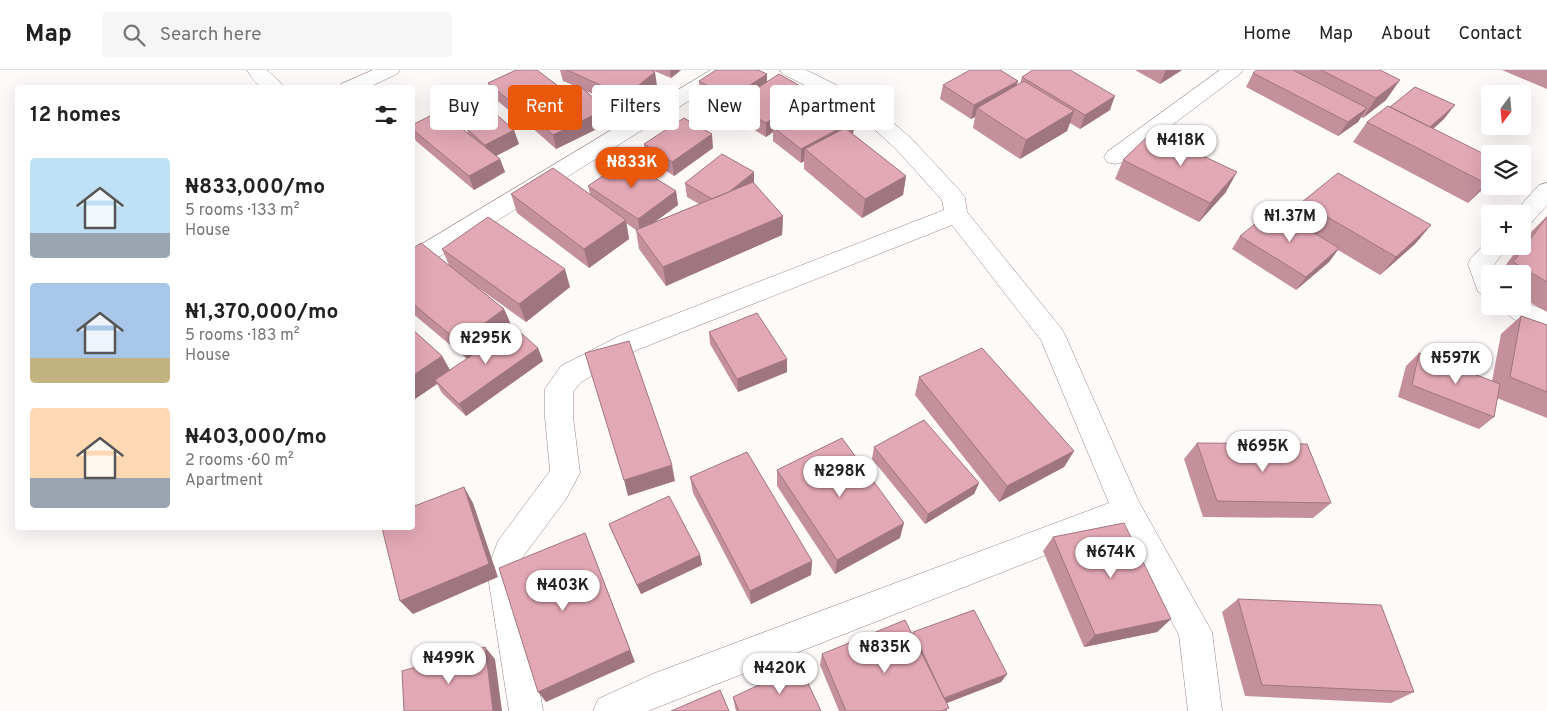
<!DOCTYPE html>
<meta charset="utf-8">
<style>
:root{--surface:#fff;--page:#f6f6f6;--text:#222;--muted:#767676;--line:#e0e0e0;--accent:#ea580c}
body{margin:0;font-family:Overpass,sans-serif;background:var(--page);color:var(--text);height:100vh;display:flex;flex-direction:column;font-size:19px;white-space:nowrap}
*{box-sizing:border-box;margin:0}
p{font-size:16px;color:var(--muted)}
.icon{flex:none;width:28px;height:28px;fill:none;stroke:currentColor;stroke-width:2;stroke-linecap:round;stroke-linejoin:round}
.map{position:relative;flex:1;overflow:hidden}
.sheet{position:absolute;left:15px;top:15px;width:400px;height:445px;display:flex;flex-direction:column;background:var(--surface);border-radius:5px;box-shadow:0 5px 20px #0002}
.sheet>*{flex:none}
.guide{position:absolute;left:430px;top:15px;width:475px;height:45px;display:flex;gap:10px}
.needle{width:32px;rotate:196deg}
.tools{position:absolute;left:1481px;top:15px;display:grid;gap:10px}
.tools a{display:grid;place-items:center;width:50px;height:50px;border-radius:5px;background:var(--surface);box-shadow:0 5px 20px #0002;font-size:25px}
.price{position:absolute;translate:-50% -42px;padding:0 11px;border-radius:18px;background:#fff;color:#222;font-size:16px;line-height:32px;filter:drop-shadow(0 1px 2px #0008)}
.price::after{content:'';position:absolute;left:50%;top:30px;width:15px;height:11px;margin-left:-8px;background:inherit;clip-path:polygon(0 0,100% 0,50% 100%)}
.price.active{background:var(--accent);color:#fff}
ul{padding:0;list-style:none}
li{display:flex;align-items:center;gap:15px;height:125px;padding:0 15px}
li span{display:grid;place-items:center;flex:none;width:140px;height:100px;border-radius:5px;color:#555}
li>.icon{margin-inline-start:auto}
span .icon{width:60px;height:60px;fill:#fffc;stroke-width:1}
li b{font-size:21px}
h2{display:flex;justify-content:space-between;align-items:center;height:60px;padding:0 15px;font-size:21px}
.pill{padding:0 18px;border-radius:5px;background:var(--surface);box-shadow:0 5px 20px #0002;font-size:18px;line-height:45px}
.pill.active{background:var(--accent);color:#fff}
header{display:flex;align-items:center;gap:30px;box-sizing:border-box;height:70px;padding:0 25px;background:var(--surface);border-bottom:1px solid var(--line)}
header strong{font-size:24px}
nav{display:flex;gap:28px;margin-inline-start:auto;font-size:18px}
.search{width:350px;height:45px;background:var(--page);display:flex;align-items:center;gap:12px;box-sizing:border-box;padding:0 18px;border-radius:5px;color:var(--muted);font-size:19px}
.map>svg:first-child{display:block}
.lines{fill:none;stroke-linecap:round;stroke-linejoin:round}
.minor-casing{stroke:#978682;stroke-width:1}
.minor{fill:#fff;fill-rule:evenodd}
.wall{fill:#c3909c}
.shaded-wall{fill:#9f767f}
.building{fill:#e3a8b5;stroke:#9f767f}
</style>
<header>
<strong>Map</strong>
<div class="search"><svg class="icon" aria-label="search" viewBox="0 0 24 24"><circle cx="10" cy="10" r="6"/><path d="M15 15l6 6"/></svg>Search here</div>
<nav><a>Home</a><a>Map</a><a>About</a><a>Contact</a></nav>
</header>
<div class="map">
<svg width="1547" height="641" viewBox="0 0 1547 641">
<rect width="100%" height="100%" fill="#fefaf9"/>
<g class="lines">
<g class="minor-casing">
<path id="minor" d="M 247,0 L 267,0 L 286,18 C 265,18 258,20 247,0 Z
M 373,0 L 400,0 L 397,4 L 367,18 L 338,18 L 341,14 Z
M 711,0 L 735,0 L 732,4 L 421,198 L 412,201 L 412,180 Z
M 780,0 L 806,0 L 867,30 L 912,69 L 961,122 L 965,128 L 967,142 L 1061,258 L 1065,265 L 1139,432 L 1212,562 L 1222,641 L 1188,641 L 1179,565 L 1120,456 L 648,641 L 593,641 L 598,629 L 655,603 L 1109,433 L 1041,270 L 952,155 L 637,280 L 581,312 L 573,322 L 573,347 L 580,403 L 566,429 L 522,488 L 519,500 L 543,641 L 509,641 L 487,500 L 498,471 L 550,401 L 545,347 L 545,319 L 561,296 L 619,266 L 944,140 L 942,130 L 896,79 L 853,40 L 783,4 Z
M 1220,0 L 1243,0 L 1240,4 L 1123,92 L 1115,94 L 1107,92 L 1104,87 L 1107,82 Z
M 1547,113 L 1547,135 L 1530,154 L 1522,156 L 1522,144 L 1513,144 L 1539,115 Z
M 1490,169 L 1490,176 L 1508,176 L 1493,196 L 1496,204 L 1490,204 L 1490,227 L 1478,222 L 1468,194 L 1471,188 Z
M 1522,229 L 1529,234 L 1547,241 L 1547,262 C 1531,257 1510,252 1501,236 L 1522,236 Z"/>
</g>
<use href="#minor" class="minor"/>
</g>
<path class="wall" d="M 560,0 L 651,0 L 657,16 L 628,40 L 584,20 L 609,53 L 556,79 L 530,56 L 529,52 L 525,54 L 493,27 L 488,13 L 562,19 L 563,24 L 578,17 L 563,11 Z
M 652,0 L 681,0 L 671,8 Z
M 1135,0 L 1182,0 L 1160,14 Z
M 1257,0 L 1380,0 L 1386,30 L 1363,48 L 1361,47 L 1358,52 L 1338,66 L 1246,17 L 1253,3 Z
M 1502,0 L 1547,0 L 1547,19 Z
M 1022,7 L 1110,40 L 1080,59 L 1070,53 L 1067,61 L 1020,89 L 973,58 L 975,47 L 971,49 L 940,29 L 943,15 L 1018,11 L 1016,16 L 1020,14 Z
M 699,11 L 767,12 L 811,22 L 811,36 L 803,41 L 855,50 L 853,64 L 906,106 L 903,125 L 862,148 L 804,99 L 804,91 L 801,93 L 773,71 L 773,62 L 766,67 L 734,48 L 734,41 L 731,43 L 700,25 Z
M 1390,37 L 1444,49 L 1433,59 L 1488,114 L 1468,133 L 1353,72 L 1367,52 Z
M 412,55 L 468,63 L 466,58 L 519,74 L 496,86 L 500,89 L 505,102 L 474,120 L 416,71 L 412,64 Z
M 644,74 L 713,78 L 674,106 L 646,88 Z
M 1123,90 L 1226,122 L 1199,152 L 1115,109 Z
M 754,102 L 754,114 L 783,146 L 782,165 L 666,216 L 639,179 L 636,160 L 626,153 L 629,169 L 589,198 L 517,143 L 511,124 L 590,124 L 588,116 L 676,121 L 678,135 L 653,153 L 699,134 L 687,127 L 685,113 Z
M 1302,132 L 1431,155 L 1415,174 L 1380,205 L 1338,180 L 1329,192 L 1296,220 L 1232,179 L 1240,166 L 1290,149 Z
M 1547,146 L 1547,242 L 1522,228 L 1522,204 L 1499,204 L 1520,176 L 1522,176 L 1522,172 L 1528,165 Z
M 412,179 L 449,195 L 442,179 L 570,217 L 526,252 L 477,217 L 504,239 L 512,257 L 493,271 L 538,278 L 543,291 L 466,346 L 442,323 L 437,314 L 412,331 L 412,259 L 442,286 L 450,300 L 467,289 L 412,243 Z
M 1521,246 L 1547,255 L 1547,348 L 1497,328 L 1494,347 L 1479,359 L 1398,327 L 1406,296 L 1419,283 L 1492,311 L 1501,264 Z
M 709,262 L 787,302 L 738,322 L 710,274 Z
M 919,307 L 1074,381 L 1064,397 L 999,432 L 915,325 Z
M 1197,373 L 1331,433 L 1313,448 L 1203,447 L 1184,389 Z
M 874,377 L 979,413 L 974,424 L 925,454 L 872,389 Z
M 777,400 L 900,468 L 835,504 L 777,416 Z
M 690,407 L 812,491 L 811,505 L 751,534 L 693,423 Z
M 609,454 L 700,485 L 702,495 L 641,524 L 613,464 Z
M 1053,467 L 1171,549 L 1157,562 L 1084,577 L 1043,481 Z
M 1238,529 L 1414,622 L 1391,633 L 1245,626 L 1222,542 Z
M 913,562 L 1007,604 L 1001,612 L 947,633 L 947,641 L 839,641 L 820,595 L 822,584 L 912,564 Z
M 733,627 L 821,641 L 736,641 L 735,637 Z"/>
<path class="shaded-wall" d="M 670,0 L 681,0 L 671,8 Z
M 1166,0 L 1182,0 L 1160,14 Z
M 655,2 L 657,16 L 628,40 L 625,26 Z
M 767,4 L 767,18 L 733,34 L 734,41 L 731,43 L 730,28 Z
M 1400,10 L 1386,30 L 1363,48 L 1376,28 Z
M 1018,11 L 1014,25 L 977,38 L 975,47 L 971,49 L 974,35 Z
M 562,19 L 565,33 L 526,42 L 529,52 L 525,54 L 521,40 Z
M 811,22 L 811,36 L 777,60 L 773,57 L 773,62 L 766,67 L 766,53 Z
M 1115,26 L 1110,40 L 1080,59 L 1085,45 Z
M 1455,35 L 1444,49 L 1414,75 L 1425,61 Z
M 1367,38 L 1358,52 L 1338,66 L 1348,52 Z
M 606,39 L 609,53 L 556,79 L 553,65 Z
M 1074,41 L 1067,61 L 1020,89 L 1026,70 Z
M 855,50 L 853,64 L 805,79 L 804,91 L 801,93 L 801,79 Z
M 514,60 L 519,74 L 490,89 L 485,75 Z
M 712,64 L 713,78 L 674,106 L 672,92 Z
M 500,89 L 505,102 L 474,120 L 469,106 Z
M 754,102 L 754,116 L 717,132 Z
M 1237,102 L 1226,122 L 1199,152 L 1210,133 Z
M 906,106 L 903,125 L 862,148 L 865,129 Z
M 1490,109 L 1490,112 L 1488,114 L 1468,133 Z
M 676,121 L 678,135 L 640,163 L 638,149 Z
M 783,146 L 782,165 L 666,216 L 663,197 Z
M 626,150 L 629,169 L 589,198 L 584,179 Z
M 1431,155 L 1415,174 L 1380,205 L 1396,187 Z
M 1339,178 L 1329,192 L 1296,220 L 1306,207 Z
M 565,199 L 570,217 L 526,252 L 519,234 Z
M 504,239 L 512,257 L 468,290 L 459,272 Z
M 538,278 L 543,291 L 466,346 L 459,334 Z
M 442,286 L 452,304 L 435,310 L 437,314 L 412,331 L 412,306 Z
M 787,289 L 787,302 L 738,322 L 737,309 Z
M 1074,381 L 1064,397 L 999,432 L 1007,416 Z
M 672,395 L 675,411 L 628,426 L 624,410 Z
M 979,413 L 974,424 L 925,454 L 928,444 Z
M 464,417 L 473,433 L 498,507 L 413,544 L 400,531 Z
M 904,453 L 900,468 L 835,504 L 837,490 Z
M 585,463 L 635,592 L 546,632 L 538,622 Z
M 700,485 L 702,495 L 641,524 L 637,515 Z
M 812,491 L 811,505 L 751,534 L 750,521 Z
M 1171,549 L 1157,562 L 1084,577 L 1095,565 Z
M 485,577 L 495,589 L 502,641 L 493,641 Z
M 1007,604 L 1001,612 L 939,636 L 944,629 Z"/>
<path class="building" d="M 516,0 L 537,0 L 562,19 L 521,40 L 488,13 Z
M 567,0 L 651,0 L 655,2 L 625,26 Z
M 716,0 L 758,0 L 767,4 L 730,28 L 699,11 Z
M 970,0 L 1000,0 L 1018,11 L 974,35 L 943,15 Z
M 1033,0 L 1070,0 L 1115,26 L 1085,45 L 1022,7 Z
M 1257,0 L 1293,0 L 1367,38 L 1348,52 L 1253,3 Z
M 1321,0 L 1380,0 L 1400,10 L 1376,28 Z
M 779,4 L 811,22 L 766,53 L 733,34 Z
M 1024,11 L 1074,41 L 1026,70 L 977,38 Z
M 580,16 L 606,39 L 553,65 L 526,42 Z
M 1415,17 L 1455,35 L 1430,57 L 1390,37 Z
M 826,29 L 855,50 L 801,79 L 773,57 Z
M 1388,36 L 1490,87 L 1490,109 L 1485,113 L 1367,52 Z
M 440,41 L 500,89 L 469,106 L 412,59 L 412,55 Z
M 496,44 L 514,60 L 485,75 L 466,58 Z
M 684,48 L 712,64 L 672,92 L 644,74 Z
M 845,58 L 906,106 L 865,129 L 805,79 Z
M 1152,62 L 1237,102 L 1210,133 L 1123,90 Z
M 722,84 L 754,102 L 729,122 L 712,129 L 685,113 Z
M 626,90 L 676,121 L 638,149 L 588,116 Z
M 553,98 L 626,150 L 584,179 L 511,124 Z
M 1338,103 L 1431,155 L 1396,187 L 1302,132 Z
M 753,112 L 783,146 L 663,197 L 636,160 Z
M 1274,139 L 1339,178 L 1306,207 L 1240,166 Z
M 488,147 L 565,199 L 519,234 L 442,179 Z
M 1547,147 L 1547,212 L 1513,192 Z
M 421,173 L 504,239 L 459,272 L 412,233 L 412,179 Z
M 757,243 L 787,289 L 737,309 L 709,262 Z
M 1521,246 L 1547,255 L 1547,322 L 1510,307 Z
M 514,257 L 538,278 L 459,334 L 435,310 Z
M 412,259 L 442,286 L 412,306 Z
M 629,271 L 672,395 L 624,410 L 585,283 Z
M 982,278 L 1074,381 L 1007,416 L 919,307 Z
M 1419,283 L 1500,314 L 1494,347 L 1412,315 Z
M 924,350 L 979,413 L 928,444 L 874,377 Z
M 842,368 L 904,453 L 837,490 L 777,400 Z
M 1197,373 L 1307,374 L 1331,433 L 1217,431 Z
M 747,382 L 812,491 L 750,521 L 690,407 Z
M 464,417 L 489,494 L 400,531 L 382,458 L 412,458 L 412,437 Z
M 669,426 L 700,485 L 637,515 L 609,454 Z
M 1124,453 L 1171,549 L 1095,565 L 1053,467 Z
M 585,463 L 630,580 L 538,622 L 499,498 Z
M 1238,529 L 1381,535 L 1414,622 L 1262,615 Z
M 974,540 L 1007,604 L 944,628 L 913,562 Z
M 905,550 L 949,638 L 941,641 L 846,641 L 822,584 Z
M 485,577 L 493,641 L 404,641 L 402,601 Z
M 800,596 L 821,641 L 739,641 L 733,627 Z
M 720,620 L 729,641 L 671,641 Z"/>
</svg>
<div class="tools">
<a><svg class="needle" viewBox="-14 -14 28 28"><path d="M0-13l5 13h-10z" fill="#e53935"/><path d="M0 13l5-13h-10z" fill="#767676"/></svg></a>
<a><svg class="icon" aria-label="layers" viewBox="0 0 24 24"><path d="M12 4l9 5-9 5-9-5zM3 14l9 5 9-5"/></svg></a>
<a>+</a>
<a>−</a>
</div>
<b class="price" style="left:1181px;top:97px">₦418K</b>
<b class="price active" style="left:632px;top:119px">₦833K</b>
<b class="price" style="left:1290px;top:173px">₦1.37M</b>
<b class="price" style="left:486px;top:295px">₦295K</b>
<b class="price" style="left:1456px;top:315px">₦597K</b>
<b class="price" style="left:1263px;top:403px">₦695K</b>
<b class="price" style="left:840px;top:428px">₦298K</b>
<b class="price" style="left:1111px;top:509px">₦674K</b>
<b class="price" style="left:563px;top:542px">₦403K</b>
<b class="price" style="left:885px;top:604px">₦835K</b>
<b class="price" style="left:449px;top:615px">₦499K</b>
<b class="price" style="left:780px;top:625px">₦420K</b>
<div class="guide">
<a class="pill">Buy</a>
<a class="pill active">Rent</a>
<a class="pill">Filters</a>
<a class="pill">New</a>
<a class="pill">Apartment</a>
</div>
<section class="sheet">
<h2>12 homes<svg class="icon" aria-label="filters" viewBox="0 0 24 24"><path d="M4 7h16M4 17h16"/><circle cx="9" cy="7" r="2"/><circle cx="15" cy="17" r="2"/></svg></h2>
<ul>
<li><span style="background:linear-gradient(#bfe0f5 75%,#9aa5b1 0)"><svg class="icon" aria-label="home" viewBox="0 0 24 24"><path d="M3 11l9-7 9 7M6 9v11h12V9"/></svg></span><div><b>₦833,000/mo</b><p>5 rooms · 133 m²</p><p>House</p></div></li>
<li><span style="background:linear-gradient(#a9c7e8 75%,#c2b280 0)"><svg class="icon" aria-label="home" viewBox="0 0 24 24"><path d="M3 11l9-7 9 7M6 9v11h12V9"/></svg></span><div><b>₦1,370,000/mo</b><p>5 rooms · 183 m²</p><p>House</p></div></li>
<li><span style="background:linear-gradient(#ffd9b3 70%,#9aa5b1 0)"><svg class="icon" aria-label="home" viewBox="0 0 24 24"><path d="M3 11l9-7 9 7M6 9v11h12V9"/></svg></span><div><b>₦403,000/mo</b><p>2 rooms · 60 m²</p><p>Apartment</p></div></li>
</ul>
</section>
</div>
